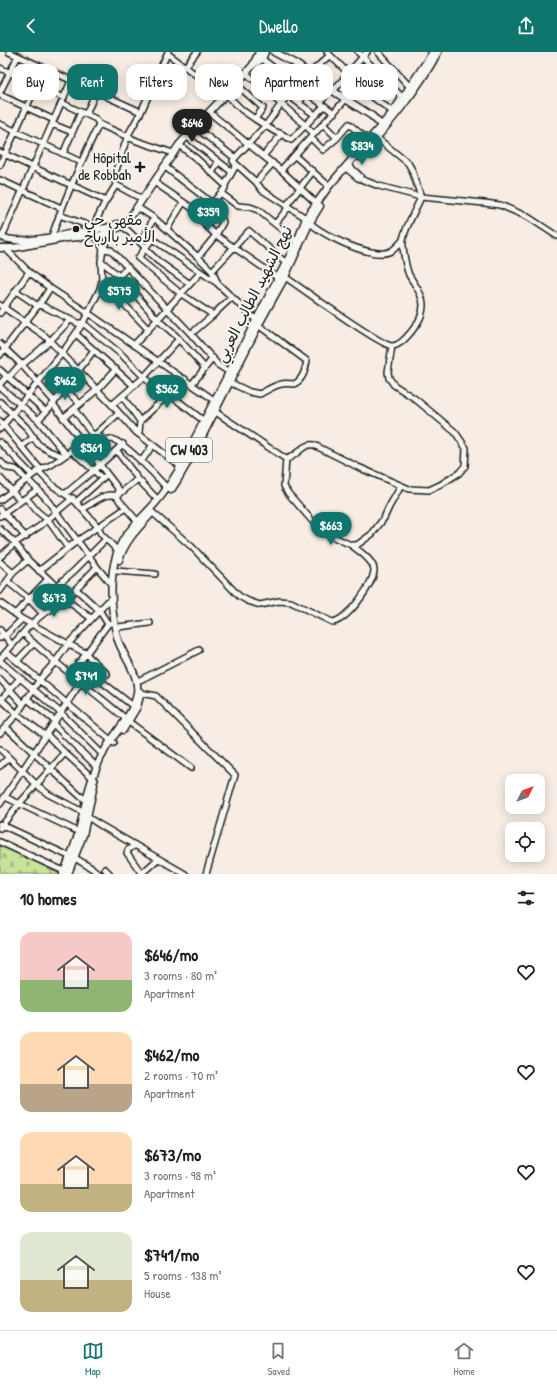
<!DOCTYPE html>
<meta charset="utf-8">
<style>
:root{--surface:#fff;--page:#f6f6f6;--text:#202124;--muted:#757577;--line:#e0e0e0;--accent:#0f766e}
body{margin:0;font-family:"Patrick Hand","Playpen Sans Arabic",sans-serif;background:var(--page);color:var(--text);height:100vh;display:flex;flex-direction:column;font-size:15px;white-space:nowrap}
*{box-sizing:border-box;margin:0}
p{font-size:13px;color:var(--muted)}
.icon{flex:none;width:22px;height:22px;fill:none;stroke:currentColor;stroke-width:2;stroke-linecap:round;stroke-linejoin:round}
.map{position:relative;height:822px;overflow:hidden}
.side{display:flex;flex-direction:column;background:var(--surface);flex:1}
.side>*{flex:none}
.banner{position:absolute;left:12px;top:12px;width:533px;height:36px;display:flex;gap:8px}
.needle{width:26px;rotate:48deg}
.fabs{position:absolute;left:505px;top:722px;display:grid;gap:8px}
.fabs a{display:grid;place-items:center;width:40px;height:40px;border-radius:8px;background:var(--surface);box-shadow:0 2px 10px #0003;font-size:20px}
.price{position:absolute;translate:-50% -34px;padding:0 9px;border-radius:14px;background:var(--accent);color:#fff;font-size:13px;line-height:26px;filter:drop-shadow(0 1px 2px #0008)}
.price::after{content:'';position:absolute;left:50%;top:24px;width:12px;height:9px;margin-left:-6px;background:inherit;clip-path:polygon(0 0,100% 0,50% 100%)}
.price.selected{background:#222;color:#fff}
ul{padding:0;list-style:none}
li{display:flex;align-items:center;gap:12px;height:100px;padding:0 20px}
li span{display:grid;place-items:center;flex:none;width:112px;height:80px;border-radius:12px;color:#555}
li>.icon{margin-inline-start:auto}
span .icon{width:48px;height:48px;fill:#fffc;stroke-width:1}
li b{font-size:17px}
h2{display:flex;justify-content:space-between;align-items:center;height:48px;padding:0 20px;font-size:17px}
.pill{padding:0 14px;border-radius:12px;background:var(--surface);box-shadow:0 2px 10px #0003;font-size:14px;line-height:36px}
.pill.selected{background:var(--accent);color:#fff}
header{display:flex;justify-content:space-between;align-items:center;height:52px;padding:0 20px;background:var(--accent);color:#fff;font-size:18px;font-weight:600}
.dock{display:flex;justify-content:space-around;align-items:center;height:56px;border-top:1px solid var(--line);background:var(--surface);font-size:11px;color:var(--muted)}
.dock a{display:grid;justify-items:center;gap:2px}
.dock .selected{color:var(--accent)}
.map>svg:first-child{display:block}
.cemetery{fill:url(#cemetery-stones);stroke:#72805c}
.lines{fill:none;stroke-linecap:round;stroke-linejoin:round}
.minor-casing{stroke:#1c1c1c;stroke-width:8}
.major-casing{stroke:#1c1c1c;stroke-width:9}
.minor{stroke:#f6f6f2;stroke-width:5}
.major{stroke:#f6f6f2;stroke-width:6}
.poi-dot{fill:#1c1c1c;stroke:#f6f6f2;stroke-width:1.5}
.labels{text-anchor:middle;stroke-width:4;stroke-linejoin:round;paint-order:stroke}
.shield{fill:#f6f6f2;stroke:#5d5d5c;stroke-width:1}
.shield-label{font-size:14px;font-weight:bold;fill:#1c1c1c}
.poi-label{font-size:15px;fill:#1c1c1c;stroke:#f6f6f2;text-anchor:end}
.street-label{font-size:15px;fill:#1c1c1c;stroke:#f6f6f2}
</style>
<header><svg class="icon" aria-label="back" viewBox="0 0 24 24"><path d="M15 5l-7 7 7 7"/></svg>Dwello<svg class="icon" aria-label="share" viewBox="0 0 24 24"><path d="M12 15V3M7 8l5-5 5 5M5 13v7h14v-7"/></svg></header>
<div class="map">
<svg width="557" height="822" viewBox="0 0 557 822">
<defs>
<pattern id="cemetery-stones" width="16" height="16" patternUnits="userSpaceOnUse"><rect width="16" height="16" fill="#c8e49b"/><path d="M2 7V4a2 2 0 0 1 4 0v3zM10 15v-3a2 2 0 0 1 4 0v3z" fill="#abc385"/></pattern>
</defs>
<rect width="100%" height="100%" fill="#f7ede4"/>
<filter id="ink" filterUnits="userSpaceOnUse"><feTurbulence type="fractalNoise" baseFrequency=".025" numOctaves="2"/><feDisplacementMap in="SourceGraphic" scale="8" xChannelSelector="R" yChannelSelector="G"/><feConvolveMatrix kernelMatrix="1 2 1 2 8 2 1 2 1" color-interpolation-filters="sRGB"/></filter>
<g filter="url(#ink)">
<path class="cemetery" d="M 0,790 L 60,822 L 0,822 Z"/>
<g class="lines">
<g class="minor-casing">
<path id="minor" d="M 9,0 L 141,60
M 327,0 L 370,43 L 393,60
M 358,0 L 403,46
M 378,0 L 410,35
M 168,2 L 215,37 L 226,42 L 242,58 L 255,67 L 274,79 L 282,82 L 263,104 L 281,118 L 317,152
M 262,7 C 286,25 310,43 334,61
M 185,15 L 197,0
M 0,16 L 64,46
M 305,19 L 266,73 L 235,106 L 233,109 L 235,111 L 256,130 L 262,138 L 306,166 C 315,181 371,207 389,200 C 395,198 399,192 403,188
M 246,21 L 305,73 L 314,82
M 309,22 L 330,3
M 236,32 L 263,56 L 255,67
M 333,39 L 367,0
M 0,40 L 18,4
M 0,43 L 54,68
M 288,43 L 315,63
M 377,48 L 389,32
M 321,50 L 330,37
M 62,51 L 96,67 L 99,72
M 299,51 L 306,40
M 209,60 L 263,104
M 86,62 L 96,40
M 0,72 L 81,110
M 52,72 L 72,80
M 323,72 L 337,86
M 195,75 L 235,106
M 282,82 L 291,88 L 324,54
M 186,84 L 232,120
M 311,86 L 323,98 L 337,86 L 349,72 L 369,89
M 179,93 L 197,107 L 225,133
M 0,100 L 106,149
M 63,102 L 81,60
M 295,104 L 329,134
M 0,113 L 44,17
M 348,113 L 360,124
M 164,114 L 213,152
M 346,116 L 358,126 L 379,134 L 398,139 L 421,145 L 484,151 L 500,153 L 528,165 L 557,184
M 281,118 L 345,48
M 212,121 L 218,110
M 0,128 L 61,156
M 154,130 L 192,156 L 199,167 L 216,183 L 278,226
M 256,130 L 273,111
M 222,142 L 238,154 L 250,155 L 258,158 L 297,190
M 142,147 L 116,133 L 114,124 L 128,83 L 141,60 L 168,0
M 286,154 L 313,119
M 137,155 L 154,166 L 198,205 L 212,219 L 218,232 L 256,268
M 59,163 L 93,175
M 199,167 L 225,136 L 225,133 L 236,113
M 275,172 L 288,156
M 122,173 L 146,196
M 167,177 L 183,151
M 145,182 L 217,231
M 52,184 C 65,145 82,108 99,72 L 137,89 L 173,101
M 2,185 L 71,29
M 152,187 L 138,206 L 180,241 L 213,263 L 232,245
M 141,190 L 154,166
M 5,196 L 29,220 L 50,236 L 88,261 L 217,350
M 103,197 L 111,198 L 114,201 L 191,282 L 218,313 L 229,320
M 103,197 L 95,183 L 93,175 L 104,152 L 116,133
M 145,197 L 158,209 L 190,232
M 198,205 L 216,183 L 223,170 L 222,167 L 210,155
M 101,209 L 119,224 L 158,268 L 175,283 L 205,316
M 212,219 L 249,179 L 286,211
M 119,224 L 128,215
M 285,225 C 300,235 381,294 392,294 C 399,294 407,285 411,280 C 418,271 423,264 423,253 C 423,242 414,232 409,223 C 406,216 402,195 403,187 C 406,174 416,157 421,145 L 412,118 L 408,111 L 377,86
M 102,229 L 148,277
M 16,239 L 38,254 L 41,253 L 77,271 L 83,271 L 122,303 L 165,346
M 0,253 L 45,284 L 112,353 L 136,380 L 180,414
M 0,261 L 29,220
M 76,282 L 134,334
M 191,282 L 213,263
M 0,292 L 22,313 L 54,349
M 134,293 L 201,220
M 0,303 L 43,247 L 50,236
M 0,318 L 46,360
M 229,330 L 250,340 L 260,342 C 273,335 278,330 294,332 C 303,328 305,318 307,309 L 258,273
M 0,332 L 7,324 L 10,324 L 18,315 L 22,313 L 50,289 L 70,268
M 192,332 L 213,306
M 0,335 L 38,368 L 66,402
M 64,336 L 80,352
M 169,342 L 204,369
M 122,344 L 140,369
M 0,350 L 26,375 L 38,392 L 49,399 L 62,404
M 53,352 L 117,435 L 119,438 L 117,444 L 119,448 L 138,470
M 112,353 L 144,325 L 179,287
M 74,357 L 91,381 L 108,389 L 110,387 C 121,386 158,426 167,436
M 214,359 L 286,407 C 297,405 302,391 314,393 L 358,415 L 409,437 L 429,438 L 440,433 L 459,421 L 465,414 L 466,396 L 455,380 L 414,346 L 394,333 L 389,326 L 388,320 L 392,294
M 63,366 L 98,337 L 116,317
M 38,368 L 53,352 L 94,298
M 0,369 L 41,418
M 0,377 L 63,300 L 83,271 L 100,237 L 102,229 L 101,209 L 103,197 L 111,180
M 139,381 L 140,369 L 185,327
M 0,390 L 32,423
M 22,394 L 34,385
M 71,398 L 102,426
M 117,399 L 138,427 L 158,448
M 286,407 L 284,434 L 288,441 L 321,479 L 351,493 L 357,493 L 372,482 L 384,466 L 389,455 L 401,434
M 0,409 L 7,416 L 15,417 L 18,419 L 26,428 L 30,430 L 45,445 L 97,515 L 111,532
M 141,410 L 152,394
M 38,419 L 52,433 L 76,450 L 98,475 L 101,482 L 120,501
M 0,426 L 21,449
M 65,442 L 93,419 L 123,392
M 26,446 L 38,460 L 48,468 L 68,496
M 0,448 L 38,419 L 51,413 L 95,383 L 119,361
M 76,450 L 104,425
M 0,457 L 26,485
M 83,457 C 94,450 104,440 117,444 L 138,427
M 152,460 L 192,495 L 239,544 L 248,549 L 260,553 L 279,549 L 291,550 L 332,570 C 346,570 375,531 374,517 C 372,507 358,498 351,493
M 0,464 L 38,437
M 0,477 L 15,491 L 28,508 L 68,545
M 0,505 L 15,491 L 40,474 L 73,446
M 0,510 L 13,521
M 39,519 L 77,489 L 126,456
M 116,519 L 155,522
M 7,529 L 29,547 L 43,562
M 56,534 L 73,520 L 106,487
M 76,537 L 99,558 L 108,572 L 111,571
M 0,539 L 13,521 L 28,508
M 66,548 L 91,566
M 0,551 L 22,567 L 85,601 L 107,622
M 15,562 L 48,527
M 118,575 L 150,571
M 0,578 L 12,593
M 23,581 C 55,612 92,638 126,667
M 0,586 L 2,583 L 5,584 L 22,567
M 6,600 L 114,691
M 0,607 L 31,572 L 43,562 L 62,551 L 97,515
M 0,609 L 61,661 L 103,703
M 17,609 L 34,591
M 78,611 L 133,654
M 71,622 L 108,572
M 0,627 L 23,652
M 140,628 L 199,598
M 141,641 L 156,644 L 235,723 L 206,822
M 0,646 L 17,662 L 46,684
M 26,646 L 55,669
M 0,649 L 20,626
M 129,670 L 191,716
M 53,672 L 96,714
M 6,675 L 80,744 L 85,747
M 0,681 L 17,662 L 40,627 L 56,609 L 68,592 L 112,545
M 47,683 L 65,701 L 95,728
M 0,697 L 36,732 L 48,742 L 83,760 L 86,764 L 100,773 L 185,822
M 0,714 L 8,706
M 5,745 L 79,780
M 0,752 L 81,630
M 0,772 L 71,805
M 0,776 L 18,753 L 65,701
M 0,790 L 68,821
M 135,793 L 128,798 L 127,801 L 142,822
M 75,806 L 93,817 L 99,822
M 105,817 L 110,822
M 141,822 L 158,807"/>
</g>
<g class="major-casing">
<path id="major" d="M 274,0 L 293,10 L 330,37 L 372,64 L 383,75
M 255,12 L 262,7 L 265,0
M 360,105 C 388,73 417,39 438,0
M 0,184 C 22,197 80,177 106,176 L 118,172
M 0,196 L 13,196 L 67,186 L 102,183 L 120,175 L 129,167 L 179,93 L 195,75 L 246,21 L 253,13 L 259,0
M 171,438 L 177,429 L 201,387 L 260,270 L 285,225 L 309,172 L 320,154
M 119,508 C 125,489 138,476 151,462
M 123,678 L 137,655 L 141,640
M 63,822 C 69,808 75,794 79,779 C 86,750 90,723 106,696 C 116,679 134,662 137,641 C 140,622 122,604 117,585 C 110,555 107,511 125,485 C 134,472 147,461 157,449 C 165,440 172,429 178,419 L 278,226 L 297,190 L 306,166 L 329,134 L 393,60 L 433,0
M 68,822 L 83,783 L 94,733"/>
</g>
<use href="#minor" class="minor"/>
<use href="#major" class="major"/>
</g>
</g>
<g class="poi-dot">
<path d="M138 109h4v4h4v4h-4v4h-4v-4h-4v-4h4z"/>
<circle cx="76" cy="177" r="4"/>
</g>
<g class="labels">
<rect class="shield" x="166" y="386" width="46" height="24" rx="3"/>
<g class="shield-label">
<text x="189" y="403">CW 403</text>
</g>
<g class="poi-label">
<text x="131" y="111">Hôpital<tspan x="131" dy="17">de Robbah</tspan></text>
<text x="84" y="173" text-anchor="start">مقهى حي<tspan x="84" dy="17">الأمير باارباح</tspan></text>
</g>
<g class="street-label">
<text transform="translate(254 242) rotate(-63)" y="5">نهج الشهيد الطالب العربي</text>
</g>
</g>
</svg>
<div class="fabs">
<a><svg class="needle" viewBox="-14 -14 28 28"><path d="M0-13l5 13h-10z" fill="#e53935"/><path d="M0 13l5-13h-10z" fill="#757577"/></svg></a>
<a><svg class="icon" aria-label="locate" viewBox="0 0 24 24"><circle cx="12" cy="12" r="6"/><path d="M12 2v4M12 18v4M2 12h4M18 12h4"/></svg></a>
</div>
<b class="price selected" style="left:192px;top:91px">$646</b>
<b class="price" style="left:362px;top:114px">$834</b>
<b class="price" style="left:208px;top:180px">$359</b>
<b class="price" style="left:119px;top:259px">$575</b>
<b class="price" style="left:65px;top:349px">$462</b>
<b class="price" style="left:167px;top:357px">$562</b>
<b class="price" style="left:91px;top:416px">$561</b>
<b class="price" style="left:331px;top:494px">$663</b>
<b class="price" style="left:54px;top:566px">$673</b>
<b class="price" style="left:86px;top:644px">$741</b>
<div class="banner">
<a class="pill">Buy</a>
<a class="pill selected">Rent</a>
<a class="pill">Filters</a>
<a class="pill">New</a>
<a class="pill">Apartment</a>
<a class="pill">House</a>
</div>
</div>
<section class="side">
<h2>10 homes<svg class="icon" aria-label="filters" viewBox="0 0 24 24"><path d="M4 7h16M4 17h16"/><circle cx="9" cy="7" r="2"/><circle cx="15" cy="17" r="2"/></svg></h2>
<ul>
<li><span style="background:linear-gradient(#f6c9c9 60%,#8fb573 0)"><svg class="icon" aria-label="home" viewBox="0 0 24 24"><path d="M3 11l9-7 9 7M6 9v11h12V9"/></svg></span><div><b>$646/mo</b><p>3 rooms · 80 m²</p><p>Apartment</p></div><svg class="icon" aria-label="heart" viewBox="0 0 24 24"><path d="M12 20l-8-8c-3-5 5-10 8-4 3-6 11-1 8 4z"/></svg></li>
<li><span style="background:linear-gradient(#ffd9b3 65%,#b9a48a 0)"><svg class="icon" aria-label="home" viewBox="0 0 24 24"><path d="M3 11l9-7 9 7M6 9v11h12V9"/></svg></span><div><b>$462/mo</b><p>2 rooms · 70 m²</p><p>Apartment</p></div><svg class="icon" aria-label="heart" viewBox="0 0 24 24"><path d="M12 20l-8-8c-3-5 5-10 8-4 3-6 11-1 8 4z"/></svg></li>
<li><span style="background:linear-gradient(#ffd9b3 65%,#c2b280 0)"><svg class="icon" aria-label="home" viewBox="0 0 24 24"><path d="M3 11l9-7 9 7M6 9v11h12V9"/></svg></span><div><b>$673/mo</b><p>3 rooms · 98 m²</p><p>Apartment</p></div><svg class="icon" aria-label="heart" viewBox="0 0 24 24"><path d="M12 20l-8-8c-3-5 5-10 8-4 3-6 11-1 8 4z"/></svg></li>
<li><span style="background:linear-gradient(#dfe7d0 60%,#c2b280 0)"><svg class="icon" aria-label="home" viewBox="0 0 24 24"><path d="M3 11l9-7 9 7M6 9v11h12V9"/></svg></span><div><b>$741/mo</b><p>5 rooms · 138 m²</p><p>House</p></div><svg class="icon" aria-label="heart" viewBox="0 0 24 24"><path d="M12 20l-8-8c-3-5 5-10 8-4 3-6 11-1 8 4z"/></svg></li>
</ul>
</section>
<nav class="dock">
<a class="selected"><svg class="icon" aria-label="map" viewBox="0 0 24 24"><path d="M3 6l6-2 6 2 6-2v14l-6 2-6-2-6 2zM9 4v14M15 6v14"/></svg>Map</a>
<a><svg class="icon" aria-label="saved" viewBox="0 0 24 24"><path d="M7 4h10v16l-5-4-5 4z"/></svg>Saved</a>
<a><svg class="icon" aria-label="home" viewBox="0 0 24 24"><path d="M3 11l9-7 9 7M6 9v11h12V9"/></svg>Home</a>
</nav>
